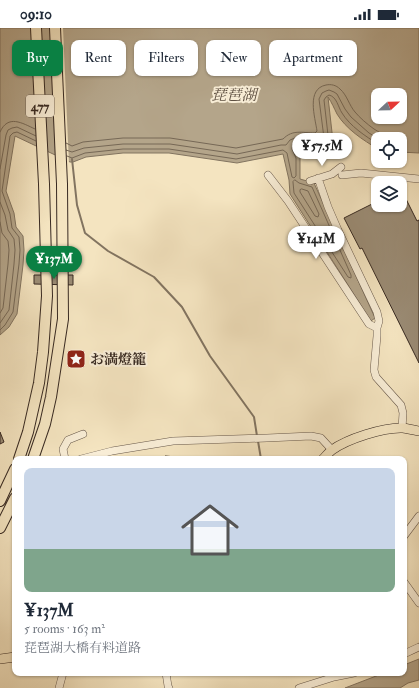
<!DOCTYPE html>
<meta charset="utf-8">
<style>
:root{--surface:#fff;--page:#f2f2f3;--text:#1f2937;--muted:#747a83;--accent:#0b8043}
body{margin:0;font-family:"IM FELL Double Pica","Noto Serif JP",serif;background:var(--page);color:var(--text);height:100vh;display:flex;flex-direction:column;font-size:15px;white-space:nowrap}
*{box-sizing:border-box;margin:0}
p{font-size:13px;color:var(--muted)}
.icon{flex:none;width:22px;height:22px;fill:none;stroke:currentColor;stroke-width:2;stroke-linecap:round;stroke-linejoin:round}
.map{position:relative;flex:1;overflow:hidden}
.sheet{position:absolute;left:12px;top:428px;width:395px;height:220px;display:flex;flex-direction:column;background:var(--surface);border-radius:8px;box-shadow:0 1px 3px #0004}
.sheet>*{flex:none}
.hud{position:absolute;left:12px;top:12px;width:395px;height:36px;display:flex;gap:8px}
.needle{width:26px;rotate:68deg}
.buttons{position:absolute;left:371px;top:60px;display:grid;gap:8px}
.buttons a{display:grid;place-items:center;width:36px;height:36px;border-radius:8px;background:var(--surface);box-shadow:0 1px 3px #0004;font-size:20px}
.price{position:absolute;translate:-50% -34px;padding:0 9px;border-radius:14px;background:#fff;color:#222;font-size:13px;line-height:26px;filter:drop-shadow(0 1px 2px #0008)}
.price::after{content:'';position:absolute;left:50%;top:24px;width:12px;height:9px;margin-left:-6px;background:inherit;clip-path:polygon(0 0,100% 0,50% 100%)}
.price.active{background:var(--accent);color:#fff}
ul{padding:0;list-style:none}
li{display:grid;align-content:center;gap:8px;height:212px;padding:0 12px}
li span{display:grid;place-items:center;height:124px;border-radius:8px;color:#555}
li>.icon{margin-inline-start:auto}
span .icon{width:72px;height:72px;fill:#fffc;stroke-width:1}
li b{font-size:17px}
.pill{padding:0 14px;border-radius:8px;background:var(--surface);box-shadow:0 1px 3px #0004;font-size:14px;line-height:36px}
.pill.active{background:var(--accent);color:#fff}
.status{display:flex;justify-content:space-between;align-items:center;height:28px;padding:0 20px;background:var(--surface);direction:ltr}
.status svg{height:11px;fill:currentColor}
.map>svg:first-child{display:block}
.water{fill:#b4a58a;stroke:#827460;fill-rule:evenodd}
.pier{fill:#f4e4c0}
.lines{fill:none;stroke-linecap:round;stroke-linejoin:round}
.shore{stroke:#766856;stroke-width:1}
.stream{stroke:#827460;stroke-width:2}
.building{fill:#9a8b74;stroke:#382a22}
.minor-casing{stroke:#67584a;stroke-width:8}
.major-casing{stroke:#382a22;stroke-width:10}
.highway-casing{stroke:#382a22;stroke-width:12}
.minor{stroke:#f8edd6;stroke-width:7}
.major{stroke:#f4e4c0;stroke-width:9}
.highway{stroke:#f4e4c0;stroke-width:10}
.labels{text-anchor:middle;stroke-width:4;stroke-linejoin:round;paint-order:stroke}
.shield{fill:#f8edd6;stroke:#726458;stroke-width:1}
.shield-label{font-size:13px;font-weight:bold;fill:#382a22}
.poi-label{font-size:14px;font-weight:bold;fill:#382a22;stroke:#f8edd6;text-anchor:start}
.water-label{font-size:15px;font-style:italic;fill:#5d4f41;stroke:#f8edd6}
</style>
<div class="status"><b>09:10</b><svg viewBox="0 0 49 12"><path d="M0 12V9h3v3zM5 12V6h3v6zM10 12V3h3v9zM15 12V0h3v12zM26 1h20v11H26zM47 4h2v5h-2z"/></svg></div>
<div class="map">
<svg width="419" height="660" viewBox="0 0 419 660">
<rect width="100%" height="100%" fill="#f4e4c0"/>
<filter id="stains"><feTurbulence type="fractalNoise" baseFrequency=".005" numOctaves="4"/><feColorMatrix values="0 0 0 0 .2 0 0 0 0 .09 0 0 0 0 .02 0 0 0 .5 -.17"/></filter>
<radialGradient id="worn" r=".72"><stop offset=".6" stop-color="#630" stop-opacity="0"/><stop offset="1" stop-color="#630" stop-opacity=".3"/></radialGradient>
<path class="water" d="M 0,0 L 419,0 L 419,125 L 400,124 L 400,111 L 378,111 L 378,121 C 363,112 346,101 337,86 C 334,80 332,75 328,69 L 334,122 L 295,119 L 300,128 L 300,151 L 314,155 L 375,290 L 371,293 L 290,166 L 289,152 L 283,126 L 237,135 L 169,125 L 123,125 L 86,129 L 73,134 L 70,134 L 15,108 L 6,163 L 14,185 L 16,199 L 23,208 L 24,222 L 23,237 L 17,286 L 9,299 L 0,307 ZM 378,67 L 400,67 L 400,89 L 378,89 Z
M 419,631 L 419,652 L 408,655 L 400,660 L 345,660 L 384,645 L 404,645 L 404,637 Z"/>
<path class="pier" d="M 50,0 L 63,0 L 69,136 L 56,129 Z"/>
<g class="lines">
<path class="shore" d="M 0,104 C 8,86 22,95 35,101
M 66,115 L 72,118 L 83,114 L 123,110 L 170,110 L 236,120 L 283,111 C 293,101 302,105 315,105 L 317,103 C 315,89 306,61 326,57 C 331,56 336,57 340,61 C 347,67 349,77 355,84 C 360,90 367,96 374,101 C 379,104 384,107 389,111
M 66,122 L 72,124 L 84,120 L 123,116 L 170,116 L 237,126 L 281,117 L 286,117 L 290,112 L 295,110 L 322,112 L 324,110 L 319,71 L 322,65 L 326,63 L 329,62 L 334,64 L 337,66 L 345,81 L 351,89 L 369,105 L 379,111
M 67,128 L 72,130 L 85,125 L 123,121 L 169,121 L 236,131 L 283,122 L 287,125 L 292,149 L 294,150 L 296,148 L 296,130 L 292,121 L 293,116 L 297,115 L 327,117 L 329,116 L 324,72 L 326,69 L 329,67 C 337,69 338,79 342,85 C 350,98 365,108 378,116
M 0,141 L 6,107 L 8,102 L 12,100 L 17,99 L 36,108
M 295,152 L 299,155 L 312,159 L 351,247 L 351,250 L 348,249 L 294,165 L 293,154 Z
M 302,161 L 308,163 L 319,186 L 318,189 L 315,188 L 300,164 L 300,162 Z
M 0,174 L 5,187 L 8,202 L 14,211 L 15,222 L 14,236 L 9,282 L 0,295
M 0,194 L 2,205 L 8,213 L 9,222 L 8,236 L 3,280 L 0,285
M 0,302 L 5,297 L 13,284 L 19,236 L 20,222 L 19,209 L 12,200 L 10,186 L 2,163 L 10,108 L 13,105 L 17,104 L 36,113"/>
<path class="stream" d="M 72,131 L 77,177 L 85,205 L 108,223 L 154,249 L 182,279 L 210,328 L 254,389 L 257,408
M 258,413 L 261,431"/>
</g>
<path class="building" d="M 400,161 L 401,161 L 417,193 L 419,192 L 419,335 L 362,220 L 360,221 L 344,190 L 378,173 L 378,177 L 400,177 Z
M 34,247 L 73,247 L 73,257 L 34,256 Z
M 0,404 L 4,414 L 0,416 Z
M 165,428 L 176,429 L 179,430 L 179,431 L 156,431 L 156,429 L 165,430 Z"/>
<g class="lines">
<g class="minor-casing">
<path id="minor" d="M 268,147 L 288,173 L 369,296 L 377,300
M 342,147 L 361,145 L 419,151
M 318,150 L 328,179 L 338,202 L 377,284 L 379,293 L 377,300 L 377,308 L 374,342 L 376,349 L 401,377 L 403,385 L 402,400
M 310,153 L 332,146 L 341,139
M 65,431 L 63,421 L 68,412 L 83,406
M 81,431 L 112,423 L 173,413 L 267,410 L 311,408 L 321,410 L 332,422
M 404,508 L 419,488
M 404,554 L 419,575
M 404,626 L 419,619
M 166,645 L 168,658 L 169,660
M 59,660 L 63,645
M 299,660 L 334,649 L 354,645"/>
</g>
<g class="major-casing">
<path id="major" d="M 323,431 C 326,428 328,425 332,422 C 347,411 384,399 403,400 C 409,401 414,402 419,403
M 0,631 L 15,629"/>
</g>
<g class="highway-casing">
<path id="highway" d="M 19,431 L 28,404 L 39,355 L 43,324 L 47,268 L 44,156 L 36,0
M 33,431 L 45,396 L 51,369 L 63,291 L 62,156 L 55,0
M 0,473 L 15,441
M 0,500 L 15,470"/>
</g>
<use href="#minor" class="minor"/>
<use href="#major" class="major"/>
<use href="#highway" class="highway"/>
</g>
<defs>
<g id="sight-square" transform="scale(1)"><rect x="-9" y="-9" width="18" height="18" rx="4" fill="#8f2418" stroke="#f8edd6"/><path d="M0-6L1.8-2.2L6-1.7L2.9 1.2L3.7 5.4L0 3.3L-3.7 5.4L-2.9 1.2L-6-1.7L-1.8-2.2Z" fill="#fff"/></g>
</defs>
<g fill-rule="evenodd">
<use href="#sight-square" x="76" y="331"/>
</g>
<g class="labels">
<rect class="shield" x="26" y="67" width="28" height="22" rx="3"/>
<g class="shield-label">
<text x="40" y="83">477</text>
</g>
<g class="poi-label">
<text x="90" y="336">お満燈籠</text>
</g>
<g class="water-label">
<text x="234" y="72">琵琶湖</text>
</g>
</g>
<rect width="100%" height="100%" filter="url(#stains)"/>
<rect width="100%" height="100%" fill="url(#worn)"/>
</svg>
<div class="buttons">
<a><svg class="needle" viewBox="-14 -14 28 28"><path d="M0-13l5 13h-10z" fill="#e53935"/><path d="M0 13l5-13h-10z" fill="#747a83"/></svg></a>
<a><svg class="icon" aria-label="locate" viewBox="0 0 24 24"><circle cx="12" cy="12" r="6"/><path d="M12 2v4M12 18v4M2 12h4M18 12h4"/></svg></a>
<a><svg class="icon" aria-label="layers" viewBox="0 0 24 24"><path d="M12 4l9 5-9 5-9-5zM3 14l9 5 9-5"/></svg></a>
</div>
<b class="price" style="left:322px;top:139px">¥57.5M</b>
<b class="price" style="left:316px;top:232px">¥141M</b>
<b class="price active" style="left:54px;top:252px">¥137M</b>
<div class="hud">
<a class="pill active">Buy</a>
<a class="pill">Rent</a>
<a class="pill">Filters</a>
<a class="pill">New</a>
<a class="pill">Apartment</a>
</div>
<section class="sheet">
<ul>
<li><span style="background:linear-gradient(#c9d6e8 65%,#7fa58c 0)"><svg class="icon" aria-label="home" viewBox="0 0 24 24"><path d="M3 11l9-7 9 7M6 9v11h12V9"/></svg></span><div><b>¥137M</b><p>5 rooms · 163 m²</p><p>琵琶湖大橋有料道路</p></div></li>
</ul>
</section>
</div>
